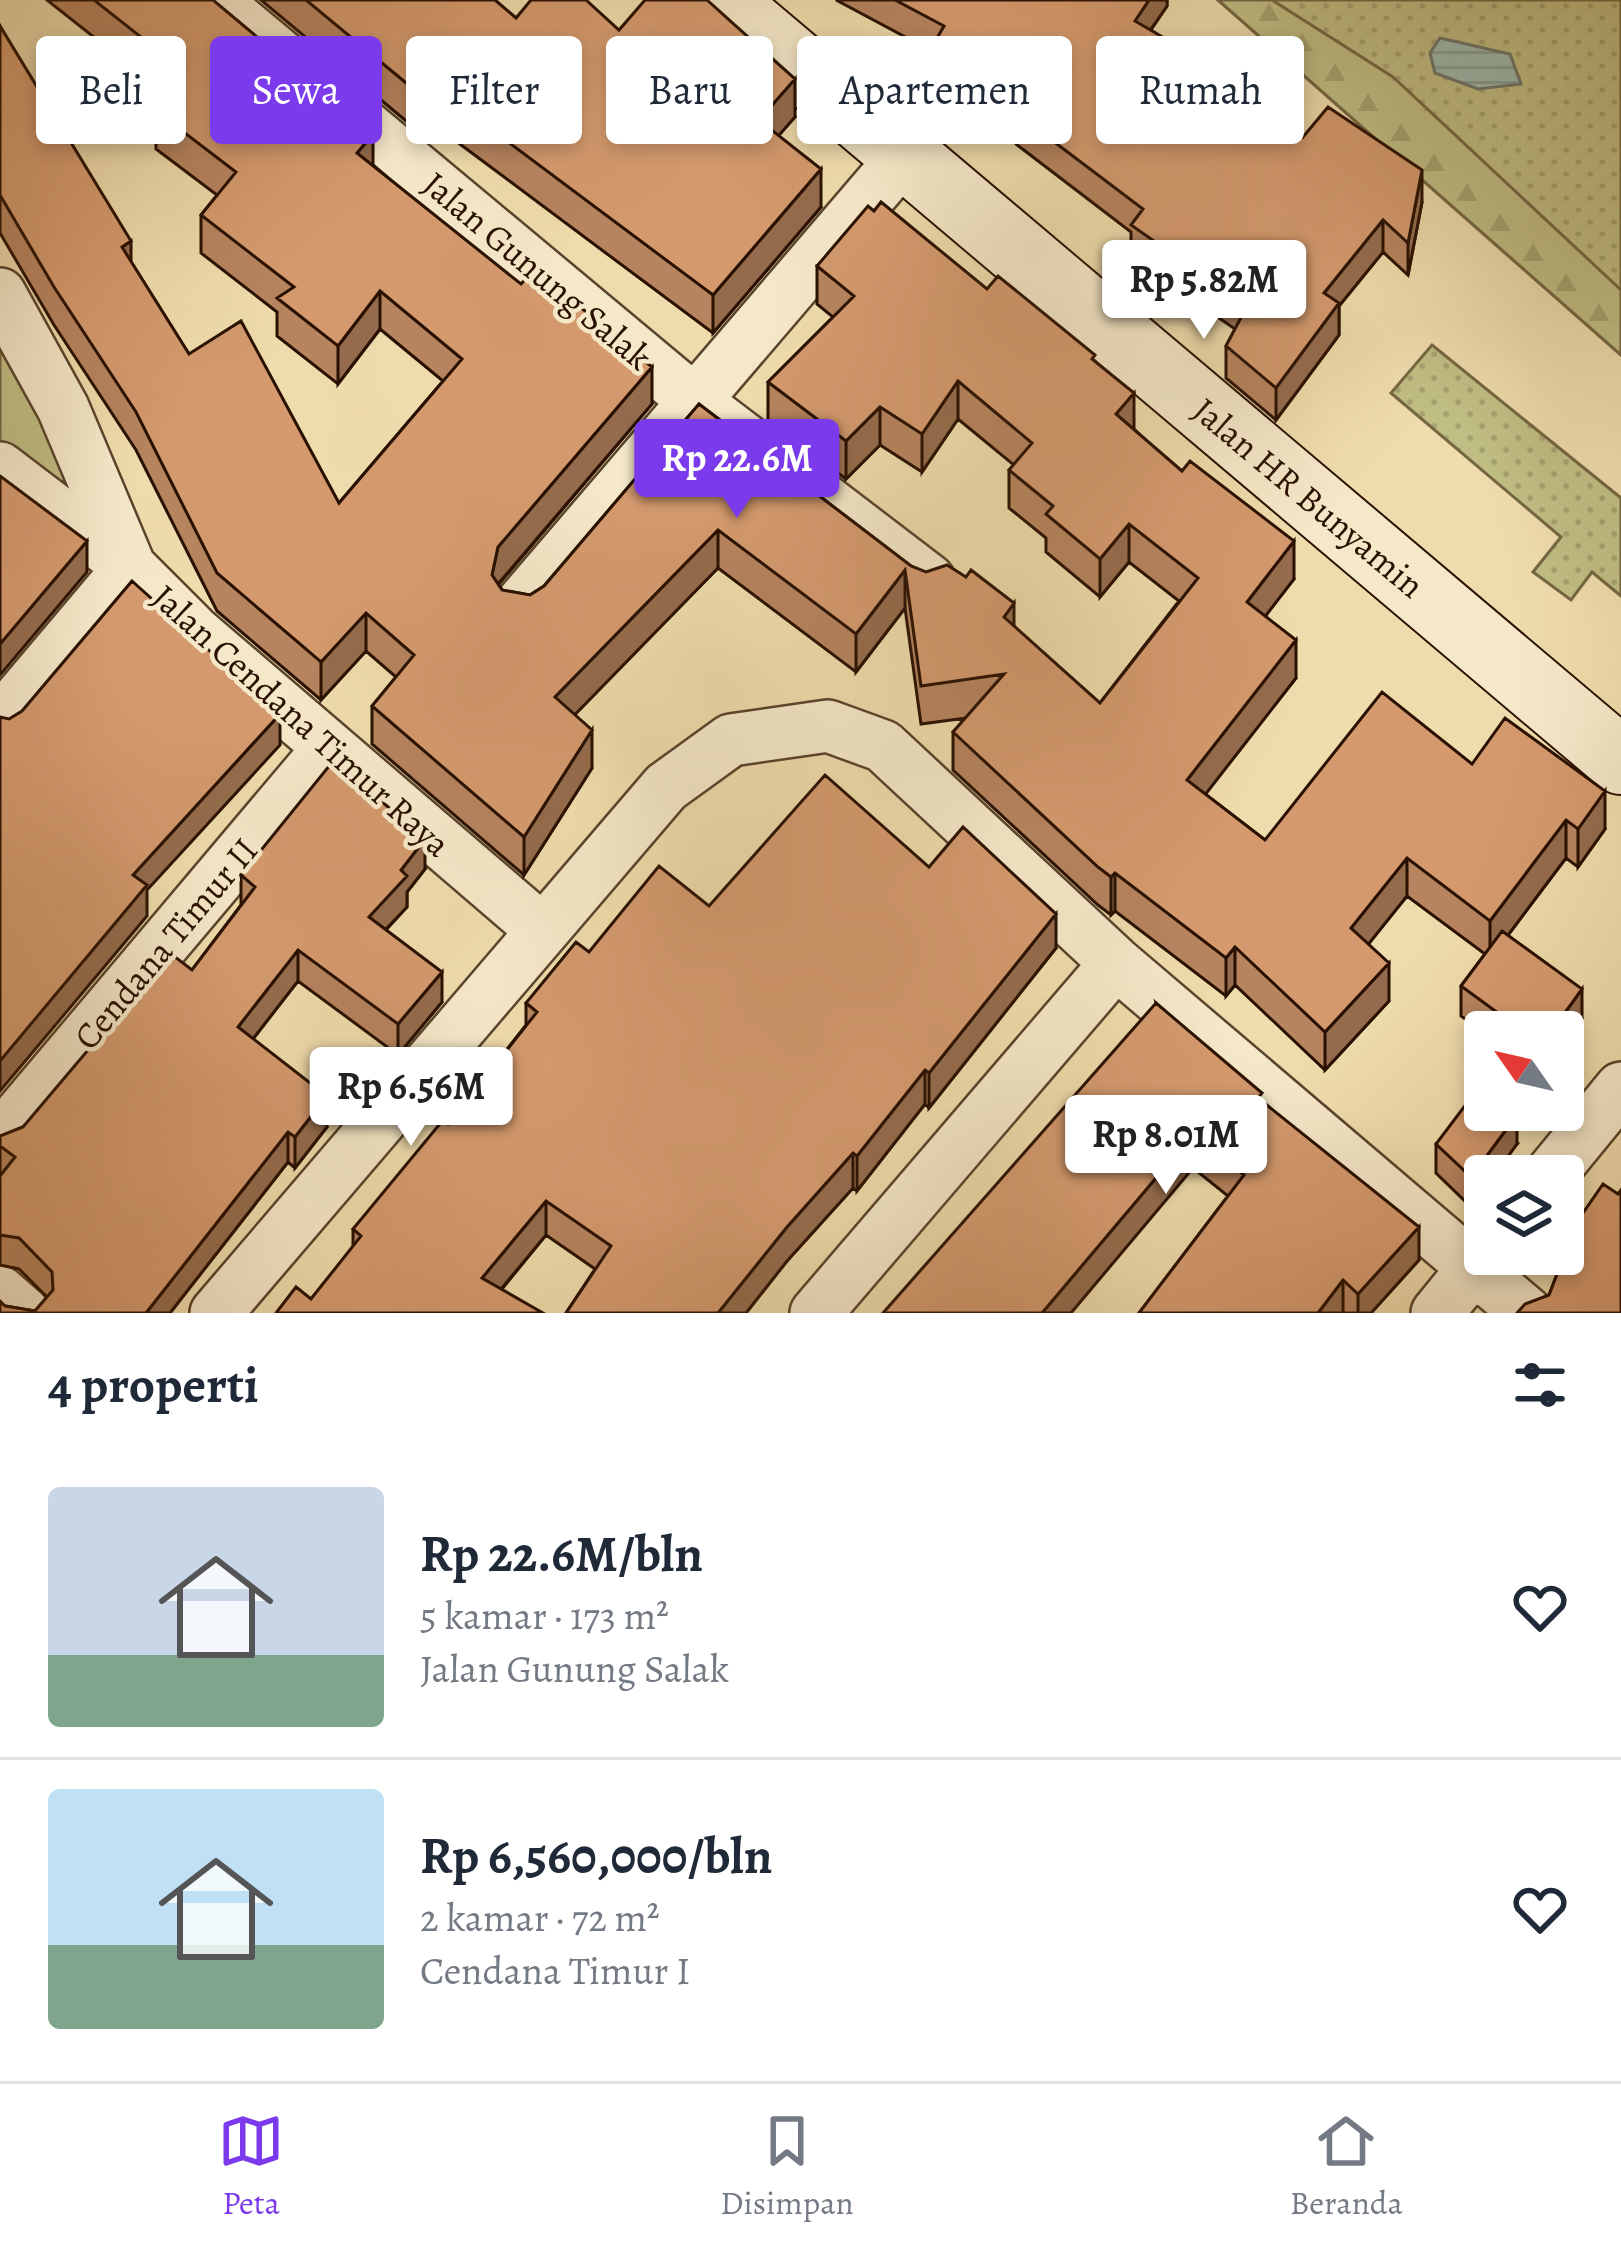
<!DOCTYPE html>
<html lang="id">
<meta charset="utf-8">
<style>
:root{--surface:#fff;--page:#f6f6f7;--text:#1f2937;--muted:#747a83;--line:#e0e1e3;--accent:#7c3aed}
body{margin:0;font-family:Alegreya,serif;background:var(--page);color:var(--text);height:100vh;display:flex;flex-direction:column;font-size:45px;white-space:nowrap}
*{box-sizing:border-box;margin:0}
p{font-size:39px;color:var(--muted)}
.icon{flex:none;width:66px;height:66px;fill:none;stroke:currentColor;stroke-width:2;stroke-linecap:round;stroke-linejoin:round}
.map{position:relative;height:1313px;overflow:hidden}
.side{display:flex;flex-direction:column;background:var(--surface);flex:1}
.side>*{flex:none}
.banner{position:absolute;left:36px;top:36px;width:1551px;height:108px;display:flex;gap:24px}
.needle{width:78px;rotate:304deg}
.buttons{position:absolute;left:1464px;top:1011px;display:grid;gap:24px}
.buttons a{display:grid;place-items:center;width:120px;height:120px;border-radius:12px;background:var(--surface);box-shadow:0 6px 18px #0003;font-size:60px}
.price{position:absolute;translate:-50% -102px;padding:0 27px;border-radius:12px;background:#fff;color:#222;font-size:39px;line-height:78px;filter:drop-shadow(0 3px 6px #0008)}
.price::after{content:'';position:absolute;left:50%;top:72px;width:36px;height:27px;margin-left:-18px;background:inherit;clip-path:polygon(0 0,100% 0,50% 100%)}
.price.selected{background:var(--accent);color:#fff}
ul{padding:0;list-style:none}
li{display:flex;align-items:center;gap:36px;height:300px;padding:0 48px}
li+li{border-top:3px solid var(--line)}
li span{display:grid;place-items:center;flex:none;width:336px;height:240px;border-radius:12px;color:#555}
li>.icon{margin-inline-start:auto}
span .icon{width:144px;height:144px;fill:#fffc;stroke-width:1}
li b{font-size:51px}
h2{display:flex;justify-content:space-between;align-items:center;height:144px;padding:0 48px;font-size:51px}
.tag{padding:0 42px;border-radius:12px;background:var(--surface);box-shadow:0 6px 18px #0003;font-size:42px;line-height:108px}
.tag.selected{background:var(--accent);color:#fff}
.tab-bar{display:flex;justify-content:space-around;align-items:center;height:168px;border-top:3px solid var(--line);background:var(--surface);font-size:33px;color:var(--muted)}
.tab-bar a{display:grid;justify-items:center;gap:6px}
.tab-bar .selected{color:var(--accent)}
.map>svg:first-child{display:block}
.grass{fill:url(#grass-dots);stroke:#746742;stroke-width:3}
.forest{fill:url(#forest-firs);stroke:#746742;stroke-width:3}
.park{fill:#c0be84;stroke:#746742;stroke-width:3}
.water{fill:url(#water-rules);stroke:#6d766a;stroke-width:3}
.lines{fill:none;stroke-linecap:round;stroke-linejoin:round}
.minor-casing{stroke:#5a432c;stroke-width:56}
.secondary-casing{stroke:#291001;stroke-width:70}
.minor{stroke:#f5e8c9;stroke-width:51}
.secondary{stroke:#f5e8c9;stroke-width:66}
.wall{fill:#b6845f;stroke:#291001;stroke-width:3}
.shaded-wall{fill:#946c4d;stroke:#291001;stroke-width:3}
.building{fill:#d49a6e;stroke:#291001;stroke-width:3}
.labels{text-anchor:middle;stroke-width:9;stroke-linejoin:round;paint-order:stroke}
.street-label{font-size:36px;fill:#291001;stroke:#f5e8c9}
</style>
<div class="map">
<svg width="1621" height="1313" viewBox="0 0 1621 1313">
<defs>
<pattern id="grass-dots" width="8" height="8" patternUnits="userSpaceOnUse" patternTransform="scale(3)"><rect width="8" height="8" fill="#c0be84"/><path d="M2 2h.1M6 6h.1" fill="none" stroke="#a5a270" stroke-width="1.8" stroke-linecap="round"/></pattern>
<pattern id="forest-firs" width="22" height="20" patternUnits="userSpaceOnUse" patternTransform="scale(3)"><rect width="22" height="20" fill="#c0be84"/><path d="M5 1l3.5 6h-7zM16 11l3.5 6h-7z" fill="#a5a270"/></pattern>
<pattern id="water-rules" width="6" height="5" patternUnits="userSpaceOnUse" patternTransform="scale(3)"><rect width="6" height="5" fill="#9bbab0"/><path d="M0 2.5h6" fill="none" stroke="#869f96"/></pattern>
</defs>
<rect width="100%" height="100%" fill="#efdcac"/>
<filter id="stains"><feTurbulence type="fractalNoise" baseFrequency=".00167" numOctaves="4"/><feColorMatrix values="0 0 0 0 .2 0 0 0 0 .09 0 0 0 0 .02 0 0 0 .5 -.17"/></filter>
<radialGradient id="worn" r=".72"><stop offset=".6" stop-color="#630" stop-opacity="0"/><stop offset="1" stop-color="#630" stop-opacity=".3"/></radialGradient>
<path class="grass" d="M 1218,0 L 1621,0 L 1621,355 Z
M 1432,345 L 1621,498 L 1621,596 L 1592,572 L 1571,600 L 1533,572 L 1561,537 L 1391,393 Z"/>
<path class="forest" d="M 1218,0 L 1272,0 L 1393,77 L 1621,290 L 1621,355 Z"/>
<path class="park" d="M 0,340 L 81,461 L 50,497 L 0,457 Z"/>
<path class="water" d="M 1440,38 L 1510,54 L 1521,84 L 1478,89 L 1435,73 L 1430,53 Z"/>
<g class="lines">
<g class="minor-casing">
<path id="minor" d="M 214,0 L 696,402 L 929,580
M 0,294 L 63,408 L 130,567 L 195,632 L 541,929
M 0,468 L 130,567 L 0,721
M 521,604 L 905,155
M 0,1138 L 329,748
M 1549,1176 L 1621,1088
M 0,1292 L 24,1313
M 216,1313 L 666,787 L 731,740 L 828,726 L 883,746 L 1116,963 L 1527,1313
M 816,1313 L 1116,963
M 1437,1313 L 1485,1254"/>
</g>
<g class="secondary-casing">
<path id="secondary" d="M 721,0 L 1621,761"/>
</g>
<use href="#minor" class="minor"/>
<use href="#secondary" class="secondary"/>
</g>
<path class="wall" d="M 47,0 L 213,0 L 373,165 L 652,404 L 499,584 L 502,590 L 530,595 L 544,586 L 699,404 L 911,566 L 1014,627 L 1100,703 L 1179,601 L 1129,562 L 1100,597 L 1046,552 L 1046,538 L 1009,508 L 1009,470 L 1014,465 L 958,419 L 922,472 L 880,445 L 846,479 L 768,420 L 768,382 L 833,317 L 817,304 L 817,266 L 987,289 L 1095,361 L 1134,429 L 1294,579 L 1265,616 L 1296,678 L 1205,794 L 1265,840 L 1472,764 L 1605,829 L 1578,867 L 1566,858 L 1508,935 L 1582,1018 L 1563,1032 L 1485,1033 L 1461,1016 L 1461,986 L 1485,954 L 1407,896 L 1368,944 L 1389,1001 L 1325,1070 L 1235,985 L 1226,996 L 1115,911 L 1111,915 L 1098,905 L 953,770 L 953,732 L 966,718 L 921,724 L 905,608 L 856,672 L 718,568 L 575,714 L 592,768 L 524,875 L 372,744 L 372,706 L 396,677 L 366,651 L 321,700 L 217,611 L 136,450 L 54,325 L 0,233 L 0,26 L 131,262 L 189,354 L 339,503 L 443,381 L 380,329 L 338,384 L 277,336 L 277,312 L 201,253 L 201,215 L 217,195 L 156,149 L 156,111 L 167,95 Z
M 261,0 L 495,0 L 516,18 L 619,30 L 795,117 L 778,136 L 821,207 L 713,333 L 433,124 L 423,127 L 415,120 L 411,125 Z
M 836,0 L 1167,0 L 1167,6 L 1151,30 L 1303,137 L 1422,202 L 1408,275 L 1383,252 L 1339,306 L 1339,335 L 1276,420 L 1226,378 L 1226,346 L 1235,329 L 1131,257 L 1131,232 L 1016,144 L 1016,130 L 937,70 L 937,54 Z
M 929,867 L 1056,948 L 929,1108 L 925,1104 L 857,1191 L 853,1188 L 787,1261 L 746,1313 L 566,1313 L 595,1269 L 546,1235 L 502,1289 L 311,1299 L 353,1247 L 353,1229 L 448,1124 L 526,1025 L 526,1003 L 589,952 L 709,906 Z
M 425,869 L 407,892 L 407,907 L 386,930 L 442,1002 L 398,1055 L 298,981 L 253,1039 L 327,1127 L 295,1168 L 288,1162 L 170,1313 L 0,1313 L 5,1306 L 35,1311 L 47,1297 L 19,1269 L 0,1265 L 0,1136 L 23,1127 L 192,970 L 241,905 L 241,875 Z
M 1156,1003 L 1262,1102 L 1419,1260 L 1371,1313 L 1139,1313 L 1228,1196 L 1193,1168 Z
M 1436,1144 L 1517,1144 L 1485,1176 L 1485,1188 L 1471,1207 L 1436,1173 Z
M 1618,1194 L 1549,1295 L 1557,1274 L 1557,1254 L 1563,1254 Z"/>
<path class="shaded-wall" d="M 1149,0 L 1167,0 L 1167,6 L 1135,52 L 1135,21 Z
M 795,79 L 795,117 L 759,158 L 759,120 Z
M 415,82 L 415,120 L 411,125 L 411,87 Z
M 433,86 L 433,124 L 423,127 L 423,89 Z
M 373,134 L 373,172 L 357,153 Z
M 821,169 L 821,207 L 713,333 L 713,295 Z
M 1422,170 L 1422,202 L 1408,275 L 1408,243 Z
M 1383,220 L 1383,252 L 1339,306 L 1339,335 L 1276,420 L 1276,388 L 1324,293 Z
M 131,241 L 131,279 L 122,247 Z
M 380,291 L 380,329 L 338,384 L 338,346 Z
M 652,367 L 652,404 L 498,584 L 492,575 L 498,547 Z
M 958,381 L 958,419 L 922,472 L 922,434 Z
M 1134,393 L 1134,431 L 1116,414 Z
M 880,407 L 880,445 L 846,479 L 846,441 Z
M 1129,524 L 1129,562 L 1100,597 L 1100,559 Z
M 718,530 L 718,568 L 555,735 L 555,697 Z
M 87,541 L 87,572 L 0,675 L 0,644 Z
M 1294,541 L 1294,579 L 1247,640 L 1247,602 Z
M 905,570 L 905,608 L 856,672 L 856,634 Z
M 1014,603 L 1014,641 L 1004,617 Z
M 366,613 L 366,651 L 321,700 L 321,662 Z
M 1296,640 L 1296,678 L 1187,818 L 1187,780 Z
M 280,714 L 280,745 L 147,890 L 147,916 L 0,1091 L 0,1061 L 133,875 Z
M 592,730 L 592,768 L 524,875 L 524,837 Z
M 1605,791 L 1605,829 L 1578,867 L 1578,829 Z
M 1566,820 L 1566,858 L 1490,959 L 1490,921 Z
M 425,839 L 425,869 L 407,892 L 407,907 L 369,947 L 369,917 L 401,870 Z
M 1407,858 L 1407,896 L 1351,966 L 1351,928 Z
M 1115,873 L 1115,911 L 1111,915 L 1111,877 Z
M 1056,914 L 1056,948 L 929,1108 L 929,1073 Z
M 1235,947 L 1235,985 L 1226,996 L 1226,958 Z
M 298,950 L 298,981 L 238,1058 L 238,1027 Z
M 1389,963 L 1389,1001 L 1325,1070 L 1325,1032 Z
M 442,972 L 442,1002 L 398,1055 L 398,1024 Z
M 1582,989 L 1582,1018 L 1563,1045 L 1563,1032 L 1551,1032 Z
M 925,1070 L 925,1104 L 857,1191 L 857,1156 Z
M 327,1096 L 327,1127 L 295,1168 L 295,1137 Z
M 1517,1115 L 1517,1144 L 1494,1176 L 1485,1176 L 1485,1188 L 1471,1207 L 1471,1177 Z
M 288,1132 L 288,1162 L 170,1313 L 146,1313 Z
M 1193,1134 L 1193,1168 L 1071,1313 L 1042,1313 Z
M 853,1153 L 853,1188 L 787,1261 L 746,1313 L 718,1313 L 787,1227 Z
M 546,1201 L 546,1235 L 482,1312 L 482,1278 Z
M 1419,1227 L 1419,1260 L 1371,1313 L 1358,1313 L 1358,1294 Z
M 1343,1280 L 1343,1313 L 1318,1313 Z"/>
<path class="building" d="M 94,0 L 213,0 L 373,134 L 357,153 L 521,284 L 535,269 L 652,367 L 498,547 L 492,575 L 502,590 L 530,595 L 544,586 L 699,404 L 911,566 L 926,572 L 947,565 L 966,577 L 971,570 L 1014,603 L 1004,617 L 1100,703 L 1198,578 L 1129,524 L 1100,559 L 1046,514 L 1053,506 L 1009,470 L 1032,443 L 958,381 L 922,434 L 880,407 L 846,441 L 768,382 L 854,296 L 817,266 L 868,206 L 874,211 L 881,202 L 987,289 L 998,276 L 1095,355 L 1092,359 L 1134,393 L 1116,414 L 1182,471 L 1190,461 L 1294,541 L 1247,602 L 1296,640 L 1187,780 L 1265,840 L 1382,692 L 1472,764 L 1505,718 L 1605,791 L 1578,829 L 1566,820 L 1490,921 L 1407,858 L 1351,928 L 1389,963 L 1325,1032 L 1235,947 L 1226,958 L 1115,873 L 1111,877 L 1098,867 L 953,732 L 1004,674 L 921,686 L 905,570 L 856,634 L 718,530 L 555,697 L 592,730 L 524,837 L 372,706 L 414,655 L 366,613 L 321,662 L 217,573 L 136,412 L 54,287 L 0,195 L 0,26 L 131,241 L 122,247 L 189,354 L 241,321 L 339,503 L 462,359 L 380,291 L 338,346 L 277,298 L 294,287 L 201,215 L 236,172 L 156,111 L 184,71 Z
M 306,0 L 495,0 L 516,18 L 531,0 L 586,0 L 619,30 L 645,0 L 707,0 L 795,79 L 759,120 L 821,169 L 713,295 L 433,86 L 423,89 L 415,82 L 411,87 Z
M 895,0 L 1149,0 L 1135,21 L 1247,86 L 1259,73 L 1303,137 L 1328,107 L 1422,170 L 1408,243 L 1383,220 L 1324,293 L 1339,303 L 1276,388 L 1226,346 L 1247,306 L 1131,225 L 1143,209 L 1016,113 L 1023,103 L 937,38 L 944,26 Z
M 0,476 L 87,541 L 0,644 Z
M 132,581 L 280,714 L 133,875 L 147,885 L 0,1061 L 0,717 L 9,719 L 22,711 Z
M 334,760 L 425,839 L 401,870 L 407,876 L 369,917 L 442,972 L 398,1024 L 298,950 L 238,1027 L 327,1096 L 295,1137 L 288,1132 L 146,1313 L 0,1313 L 0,1301 L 5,1306 L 35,1311 L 53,1290 L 52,1272 L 19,1238 L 0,1235 L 0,1176 L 15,1157 L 0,1146 L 0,1136 L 23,1127 L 170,953 L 192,970 L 255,887 L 241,875 Z
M 825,775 L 929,867 L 963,827 L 1056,914 L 929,1073 L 925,1070 L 857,1156 L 853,1153 L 787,1227 L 718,1313 L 566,1313 L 611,1246 L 546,1201 L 482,1278 L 543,1313 L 276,1313 L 296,1287 L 311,1299 L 361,1236 L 353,1229 L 443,1120 L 448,1124 L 537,1012 L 526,1003 L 576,942 L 589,952 L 659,866 L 709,906 Z
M 1502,931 L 1582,989 L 1551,1032 L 1524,1032 L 1461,986 Z
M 1156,1003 L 1262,1093 L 1258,1098 L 1419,1227 L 1358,1294 L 1343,1280 L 1318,1313 L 1139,1313 L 1244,1175 L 1193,1134 L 1042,1313 L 883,1313 Z
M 1479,1087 L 1485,1091 L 1485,1110 L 1511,1110 L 1517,1115 L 1471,1177 L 1436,1144 Z
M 1603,1184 L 1618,1194 L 1621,1190 L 1621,1313 L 1517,1313 L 1525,1304 L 1549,1295 L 1564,1256 L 1561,1254 L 1563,1254 L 1563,1242 Z"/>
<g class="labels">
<g class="street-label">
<text transform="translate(538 270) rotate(40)" y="13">Jalan Gunung Salak</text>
<text transform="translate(1309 497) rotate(40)" y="13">Jalan HR Bunyamin</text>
<text transform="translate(302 720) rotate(42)" y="13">Jalan Cendana Timur Raya</text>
<text transform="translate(165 943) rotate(-50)" y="13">Cendana Timur II</text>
</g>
</g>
<rect width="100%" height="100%" filter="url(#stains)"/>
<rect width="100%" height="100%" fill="url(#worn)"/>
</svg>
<div class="buttons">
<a><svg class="needle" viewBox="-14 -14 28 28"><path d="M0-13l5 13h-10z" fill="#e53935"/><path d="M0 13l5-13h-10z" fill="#747a83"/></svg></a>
<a><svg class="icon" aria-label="layers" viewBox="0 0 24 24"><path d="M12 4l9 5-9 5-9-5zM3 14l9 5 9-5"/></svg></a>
</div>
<b class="price" style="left:1204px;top:342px">Rp 5.82M</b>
<b class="price selected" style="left:737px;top:521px">Rp 22.6M</b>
<b class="price" style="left:411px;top:1149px">Rp 6.56M</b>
<b class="price" style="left:1166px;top:1197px">Rp 8.01M</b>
<div class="banner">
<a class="tag">Beli</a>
<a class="tag selected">Sewa</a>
<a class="tag">Filter</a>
<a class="tag">Baru</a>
<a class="tag">Apartemen</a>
<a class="tag">Rumah</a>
</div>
</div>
<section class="side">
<h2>4 properti<svg class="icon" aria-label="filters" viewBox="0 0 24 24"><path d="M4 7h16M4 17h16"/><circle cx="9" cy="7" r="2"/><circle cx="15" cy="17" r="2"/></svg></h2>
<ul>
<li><span style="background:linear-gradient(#c9d6e8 70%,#7fa58c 0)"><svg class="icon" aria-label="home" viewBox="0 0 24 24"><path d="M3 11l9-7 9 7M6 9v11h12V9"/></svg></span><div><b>Rp 22.6M/bln</b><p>5 kamar · 173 m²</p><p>Jalan Gunung Salak</p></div><svg class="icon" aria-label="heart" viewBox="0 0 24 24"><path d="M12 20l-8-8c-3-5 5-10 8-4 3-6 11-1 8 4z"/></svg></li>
<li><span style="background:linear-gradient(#bfe0f5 65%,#7fa58c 0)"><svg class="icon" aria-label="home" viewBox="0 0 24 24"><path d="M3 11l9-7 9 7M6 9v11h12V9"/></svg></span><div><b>Rp 6,560,000/bln</b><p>2 kamar · 72 m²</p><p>Cendana Timur I</p></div><svg class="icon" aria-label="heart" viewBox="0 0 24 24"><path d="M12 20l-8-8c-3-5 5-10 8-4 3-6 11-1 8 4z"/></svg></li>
</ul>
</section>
<nav class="tab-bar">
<a class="selected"><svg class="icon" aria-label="map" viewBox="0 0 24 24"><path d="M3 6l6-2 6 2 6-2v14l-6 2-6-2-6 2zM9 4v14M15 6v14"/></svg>Peta</a>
<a><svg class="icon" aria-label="saved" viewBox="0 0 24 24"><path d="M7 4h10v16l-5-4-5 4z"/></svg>Disimpan</a>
<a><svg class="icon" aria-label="home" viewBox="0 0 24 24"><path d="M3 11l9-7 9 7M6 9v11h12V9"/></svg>Beranda</a>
</nav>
